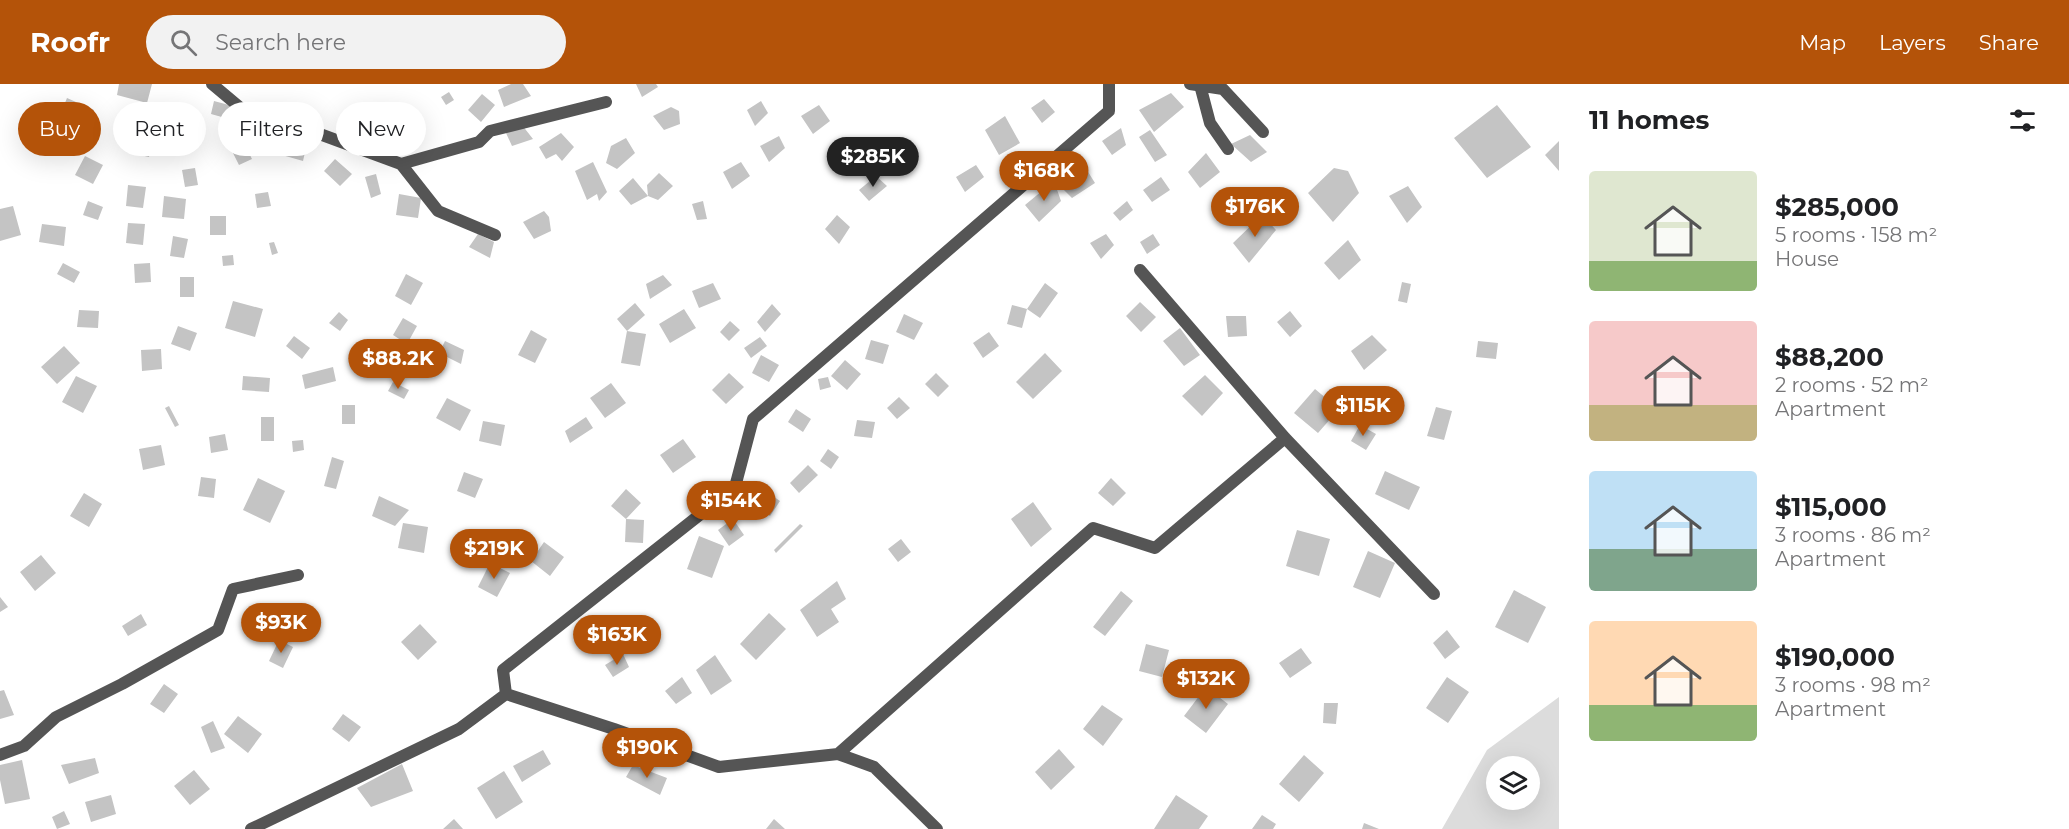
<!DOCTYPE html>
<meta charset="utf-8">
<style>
:root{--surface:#fff;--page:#f2f2f2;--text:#202124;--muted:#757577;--accent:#b45309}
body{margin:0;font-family:Montserrat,sans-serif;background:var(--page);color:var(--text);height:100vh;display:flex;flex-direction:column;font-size:22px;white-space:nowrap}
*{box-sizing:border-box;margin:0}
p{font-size:20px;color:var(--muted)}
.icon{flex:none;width:33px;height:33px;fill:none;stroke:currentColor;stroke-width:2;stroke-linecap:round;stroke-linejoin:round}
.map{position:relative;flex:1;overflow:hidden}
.sheet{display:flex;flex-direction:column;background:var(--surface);width:510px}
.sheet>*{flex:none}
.banner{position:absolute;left:18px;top:18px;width:570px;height:54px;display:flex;gap:12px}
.fabs{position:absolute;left:1486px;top:672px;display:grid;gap:12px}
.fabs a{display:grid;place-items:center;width:54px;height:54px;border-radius:50%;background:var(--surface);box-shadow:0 6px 24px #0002;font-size:30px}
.price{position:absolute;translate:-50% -51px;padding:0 14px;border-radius:21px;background:var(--accent);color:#fff;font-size:20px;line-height:39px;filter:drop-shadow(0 2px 3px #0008)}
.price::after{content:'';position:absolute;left:50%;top:36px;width:18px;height:14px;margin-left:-9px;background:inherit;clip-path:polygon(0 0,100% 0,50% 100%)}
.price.on{background:#222;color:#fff}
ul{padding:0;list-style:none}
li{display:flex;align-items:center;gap:18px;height:150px;padding:0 30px}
li span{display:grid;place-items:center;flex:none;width:168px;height:120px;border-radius:6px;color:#555}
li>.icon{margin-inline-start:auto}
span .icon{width:72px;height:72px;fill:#fffc;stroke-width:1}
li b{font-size:26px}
h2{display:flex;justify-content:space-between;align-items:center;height:72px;padding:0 30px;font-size:26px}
.pill{padding:0 21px;border-radius:27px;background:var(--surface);box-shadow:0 6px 24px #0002;font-size:21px;line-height:54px}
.pill.on{background:var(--accent);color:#fff}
header{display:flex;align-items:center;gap:36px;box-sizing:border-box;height:84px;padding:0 30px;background:var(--accent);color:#fff}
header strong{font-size:28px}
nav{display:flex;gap:33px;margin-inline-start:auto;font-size:21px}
.search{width:420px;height:54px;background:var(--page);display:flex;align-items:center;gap:15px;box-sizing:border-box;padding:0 21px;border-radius:33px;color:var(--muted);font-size:22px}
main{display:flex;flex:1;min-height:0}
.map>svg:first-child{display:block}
.green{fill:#dcdcdc;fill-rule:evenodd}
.building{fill:#c4c4c4}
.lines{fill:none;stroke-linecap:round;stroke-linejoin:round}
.minor{stroke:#555;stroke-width:12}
</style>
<header>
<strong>Roofr</strong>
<div class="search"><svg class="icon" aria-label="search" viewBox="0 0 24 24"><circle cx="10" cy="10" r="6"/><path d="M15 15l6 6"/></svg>Search here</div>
<nav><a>Map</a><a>Layers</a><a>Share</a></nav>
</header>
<main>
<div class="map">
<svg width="1559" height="745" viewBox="0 0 1559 745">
<rect width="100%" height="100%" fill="#fff"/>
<path class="green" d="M 1559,613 L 1559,745 L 1442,745 L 1487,666 ZM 1497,682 L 1530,682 L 1530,716 L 1497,716 Z"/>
<path class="building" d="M 119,0 L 152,0 L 147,19 L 117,11 Z
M 511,0 L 523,0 L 531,12 L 504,23 L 498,6 Z
M 636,0 L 656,0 L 658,3 L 642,13 Z
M 449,8 L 454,16 L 446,21 L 441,13 Z
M 1171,9 L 1184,23 L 1154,48 L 1139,26 Z
M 482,10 L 495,21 L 481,38 L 468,26 Z
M 67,14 L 94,26 L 82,53 L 56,41 Z
M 1044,15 L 1055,28 L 1042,39 L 1031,24 Z
M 214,17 L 240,24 L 236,37 L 211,30 Z
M 761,17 L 768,29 L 755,42 L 747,26 Z
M 819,21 L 830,37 L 813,50 L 801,32 Z
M 1497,21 L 1531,63 L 1487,94 L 1454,54 Z
M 671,23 L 679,27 L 680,40 L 664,46 L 653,32 Z
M 1005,32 L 1020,59 L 999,71 L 985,46 Z
M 174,41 L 185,56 L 180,60 L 169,45 Z
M 522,41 L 533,55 L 512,62 L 506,49 Z
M 1121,44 L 1126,61 L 1112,71 L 1102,57 Z
M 1150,46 L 1167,71 L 1155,78 L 1139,53 Z
M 561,49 L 574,63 L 562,77 L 556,70 L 546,75 L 539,63 Z
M 1250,51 L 1267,68 L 1251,78 L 1231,60 Z
M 779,52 L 785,64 L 769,78 L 760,62 Z
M 131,54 L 152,59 L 149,73 L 127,68 Z
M 626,54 L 635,69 L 617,85 L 606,79 L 611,62 Z
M 1559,57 L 1559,87 L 1545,71 Z
M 286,59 L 306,64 L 303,77 L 282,71 Z
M 246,63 L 252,75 L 239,81 L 233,69 Z
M 1206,69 L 1220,88 L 1200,104 L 1188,88 Z
M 85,72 L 103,81 L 93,100 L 75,91 Z
M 335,75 L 352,90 L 340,102 L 324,87 Z
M 593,78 L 607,108 L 599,117 L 597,110 L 587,116 L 575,87 Z
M 741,78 L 750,92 L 732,105 L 723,88 Z
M 976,81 L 984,93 L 965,108 L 956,93 Z
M 1085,83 L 1095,99 L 1072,114 L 1062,104 Z
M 195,84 L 198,101 L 185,103 L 182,86 Z
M 1334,84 L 1348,87 L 1359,109 L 1333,138 L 1308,109 Z
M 659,89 L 673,102 L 658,116 L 648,112 L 647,101 Z
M 376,90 L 381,110 L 371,114 L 365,93 Z
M 876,92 L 887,102 L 869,117 L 859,106 Z
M 1161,93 L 1170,106 L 1152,118 L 1143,106 Z
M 633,94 L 648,112 L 631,121 L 619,107 Z
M 1054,97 L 1061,117 L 1039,138 L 1025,121 Z
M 128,101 L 146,103 L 143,124 L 126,122 Z
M 1408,102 L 1422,123 L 1407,139 L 1389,112 Z
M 268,108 L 271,122 L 257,124 L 255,110 Z
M 399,110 L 421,114 L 418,134 L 396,131 Z
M 164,112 L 186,115 L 184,135 L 162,133 Z
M 88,117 L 103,123 L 98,136 L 83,131 Z
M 703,117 L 707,135 L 697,136 L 692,120 Z
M 1127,117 L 1133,126 L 1120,137 L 1113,129 Z
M1217 127a8 8 0 1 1 16 0a8 8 0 1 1-16 0Z
M 13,122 L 21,151 L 0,157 L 0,125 Z
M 544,127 L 549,133 L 551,147 L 534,155 L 523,138 Z
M 837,131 L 850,143 L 839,160 L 825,145 Z
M 1262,131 L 1276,146 L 1249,179 L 1233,159 Z
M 210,132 L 226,132 L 226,151 L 210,151 Z
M 128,139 L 145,140 L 143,161 L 126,159 Z
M 42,140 L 66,143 L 64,162 L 39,158 Z
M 478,150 L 494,158 L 490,174 L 469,163 Z
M 1106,150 L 1114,161 L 1101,175 L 1090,159 Z
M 1153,150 L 1160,161 L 1147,170 L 1140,158 Z
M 173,152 L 188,155 L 184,174 L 170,172 Z
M 1348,156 L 1361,176 L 1339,196 L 1324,179 Z
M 274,158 L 278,169 L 272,171 L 269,159 Z
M 233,171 L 234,181 L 223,182 L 222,172 Z
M 63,179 L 80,188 L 74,199 L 57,190 Z
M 150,179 L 151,198 L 135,199 L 134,180 Z
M 406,190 L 423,199 L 411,221 L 395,212 Z
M 663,191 L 672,201 L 650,215 L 646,200 Z
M 180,193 L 194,193 L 194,213 L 180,213 Z
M 1402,198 L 1411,200 L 1407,219 L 1398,217 Z
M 713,199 L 721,215 L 699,224 L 692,207 Z
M 1045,199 L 1058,209 L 1040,234 L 1027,225 Z
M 233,217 L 263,225 L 255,253 L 225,244 Z
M 1140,218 L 1156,233 L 1141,248 L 1126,232 Z
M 635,219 L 645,231 L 627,247 L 617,235 Z
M 772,220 L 781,230 L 765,248 L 757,238 Z
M 1012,221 L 1027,225 L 1022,244 L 1007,240 Z
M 684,225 L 696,244 L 670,259 L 659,240 Z
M 79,226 L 99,227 L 98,244 L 77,243 Z
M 1290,227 L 1302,242 L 1290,253 L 1277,238 Z
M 339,228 L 348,236 L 340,247 L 329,239 Z
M 904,230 L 923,239 L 914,256 L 896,248 Z
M 1226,232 L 1246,232 L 1247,252 L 1228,253 Z
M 403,234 L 417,242 L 407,260 L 393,251 Z
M 730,237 L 740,246 L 729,257 L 720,248 Z
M 178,242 L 197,249 L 190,267 L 171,260 Z
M 1180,244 L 1200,271 L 1184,282 L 1163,257 Z
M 531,246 L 547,255 L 535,279 L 518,271 Z
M 627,247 L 646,250 L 640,282 L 621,279 Z
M 989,248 L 999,262 L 983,274 L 973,259 Z
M 1372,251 L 1387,266 L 1364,286 L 1351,267 Z
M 294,252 L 310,264 L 302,275 L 286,262 Z
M 760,253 L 767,262 L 751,274 L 744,264 Z
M 871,256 L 889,261 L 883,280 L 865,275 Z
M 445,257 L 464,266 L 461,280 L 439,269 Z
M 1478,257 L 1498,259 L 1496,275 L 1476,273 Z
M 64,262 L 80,279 L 57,300 L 41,283 Z
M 161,265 L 162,285 L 142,287 L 141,266 Z
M 1045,269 L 1062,287 L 1033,315 L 1016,298 Z
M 761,271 L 779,281 L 769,298 L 752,289 Z
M 845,276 L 861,290 L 847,306 L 831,292 Z
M 333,283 L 336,297 L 305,305 L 302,291 Z
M 729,289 L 744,303 L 726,320 L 712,306 Z
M 936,289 L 949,302 L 938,313 L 925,300 Z
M 1205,291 L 1223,309 L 1202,332 L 1182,312 Z
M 76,292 L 97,302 L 83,329 L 62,318 Z
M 243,292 L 270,294 L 269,308 L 242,306 Z
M 828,293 L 831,303 L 820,306 L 818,295 Z
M 393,298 L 409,306 L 404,315 L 388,307 Z
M 611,299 L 626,319 L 605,334 L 590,314 Z
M 1315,305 L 1339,325 L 1318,349 L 1294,329 Z
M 899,313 L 910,324 L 897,335 L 887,324 Z
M 447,314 L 471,326 L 460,347 L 436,334 Z
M 342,321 L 355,321 L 355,340 L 342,340 Z
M 169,322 L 179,341 L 175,343 L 165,324 Z
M 1436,323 L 1452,327 L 1444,356 L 1427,352 Z
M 796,325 L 811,335 L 803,348 L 788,338 Z
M 261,333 L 274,333 L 274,357 L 261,357 Z
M 586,333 L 593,344 L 570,359 L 565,347 Z
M 857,336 L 875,338 L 872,354 L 854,352 Z
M 483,337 L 505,341 L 501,362 L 479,357 Z
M 1360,341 L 1376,350 L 1366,366 L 1351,357 Z
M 225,350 L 228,366 L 211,369 L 209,353 Z
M 683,355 L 696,373 L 673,389 L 660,371 Z
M 303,356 L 304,366 L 293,368 L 292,357 Z
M 161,361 L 165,381 L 143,386 L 139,365 Z
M 828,365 L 839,373 L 831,385 L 820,377 Z
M 332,373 L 344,377 L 336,405 L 324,402 Z
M 808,381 L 818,391 L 799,409 L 790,399 Z
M 1385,387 L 1420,403 L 1409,426 L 1375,410 Z
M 464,388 L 483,395 L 475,414 L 457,407 Z
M 201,393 L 216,395 L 214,414 L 198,412 Z
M 258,394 L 285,407 L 270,439 L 243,426 Z
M 1111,394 L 1126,409 L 1113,422 L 1098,409 Z
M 626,405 L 641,419 L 626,435 L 611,422 Z
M 767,408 L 780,417 L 770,432 L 757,423 Z
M 84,409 L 102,420 L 89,443 L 70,432 Z
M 379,412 L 409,426 L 395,442 L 372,432 Z
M 1033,418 L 1052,445 L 1031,463 L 1011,435 Z
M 626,435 L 644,436 L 643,459 L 625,458 Z
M 733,435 L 744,451 L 729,462 L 718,446 Z
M 403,439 L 428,443 L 424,469 L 398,464 Z
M 800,440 L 803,442 L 776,469 L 774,466 Z
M 1297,446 L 1330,455 L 1319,492 L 1286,482 Z
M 699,452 L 724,462 L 712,494 L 687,485 Z
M 901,455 L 911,468 L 898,478 L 888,465 Z
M 544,458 L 564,473 L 550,492 L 531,477 Z
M 1368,467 L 1395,479 L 1380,514 L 1353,503 Z
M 41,471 L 56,489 L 35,507 L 20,488 Z
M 490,479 L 510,489 L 497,513 L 478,503 Z
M 837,497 L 846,515 L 831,525 L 839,538 L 817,553 L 800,526 Z
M 1514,506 L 1546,523 L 1528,559 L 1495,543 Z
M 1121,507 L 1133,517 L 1105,552 L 1093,543 Z
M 0,513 L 8,523 L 0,528 Z
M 769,529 L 786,545 L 756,576 L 740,560 Z
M 141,530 L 147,541 L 128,552 L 122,542 Z
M 420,540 L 437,558 L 418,576 L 401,558 Z
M 1447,546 L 1460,563 L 1445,575 L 1433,559 Z
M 279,556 L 293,563 L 283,584 L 269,577 Z
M 1146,560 L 1169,566 L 1162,593 L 1139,587 Z
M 1301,564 L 1312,579 L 1290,594 L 1279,579 Z
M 623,570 L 629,583 L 613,593 L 605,581 Z
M 715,571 L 732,597 L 711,611 L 696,586 Z
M 682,593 L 692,609 L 676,620 L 665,607 Z
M 1447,593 L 1469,608 L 1448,639 L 1426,624 Z
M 164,600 L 178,610 L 164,629 L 150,620 Z
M 1206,603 L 1228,620 L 1206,649 L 1184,632 Z
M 4,606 L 14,631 L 0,635 L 0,607 Z
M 1324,619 L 1338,619 L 1336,640 L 1323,639 Z
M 1102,621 L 1123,635 L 1103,662 L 1083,645 Z
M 343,630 L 361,643 L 349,658 L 332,645 Z
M 238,632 L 262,650 L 248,669 L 224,650 Z
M 213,637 L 225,664 L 211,669 L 201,643 Z
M 1059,665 L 1075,683 L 1051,706 L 1035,688 Z
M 543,666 L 551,680 L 522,698 L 513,682 Z
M 1304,671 L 1324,689 L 1299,718 L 1279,700 Z
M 95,674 L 99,689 L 69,700 L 61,681 Z
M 22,676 L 30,715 L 5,720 L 0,696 L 0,681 Z
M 402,680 L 413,707 L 371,723 L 357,704 Z
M 633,681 L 667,694 L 660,711 L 626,693 Z
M 194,686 L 210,705 L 190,721 L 174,702 Z
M 504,687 L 523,718 L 496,735 L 477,704 Z
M 111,711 L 116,730 L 91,738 L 85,718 Z
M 1176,711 L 1208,732 L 1199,745 L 1154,745 Z
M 64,727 L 70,740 L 57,745 L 52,733 Z
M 1262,731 L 1276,740 L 1273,745 L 1252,745 Z
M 454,735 L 463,745 L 443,745 Z
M 774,735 L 785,745 L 766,745 Z
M 1364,739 L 1379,745 L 1362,745 Z"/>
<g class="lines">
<path class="minor" d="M 212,0 L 243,26 L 298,42 L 401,80 L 438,127 L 495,151
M 1190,0 L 1223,5 L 1263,48
M 1200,1 L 1210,39 L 1228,65
M 401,80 L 479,58 L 490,47 L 606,18
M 1140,186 L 1285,354 L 1434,510
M 506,610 L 503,586 L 735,403 L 753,335 L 1109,27 L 1109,0
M 838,670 L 1093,444 L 1155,464 L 1285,354
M 0,671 L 24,662 L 56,633 L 122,600 L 218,546 L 233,505 L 298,491
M 251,745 L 459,645 L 506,610 L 614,645 L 719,683 L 838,670 L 874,683 L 937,745"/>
</g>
</svg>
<div class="fabs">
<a><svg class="icon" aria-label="layers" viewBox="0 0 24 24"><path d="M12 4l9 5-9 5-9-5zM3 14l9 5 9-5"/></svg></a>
</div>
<b class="price on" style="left:873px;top:104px">$285K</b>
<b class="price" style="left:1044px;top:118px">$168K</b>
<b class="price" style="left:1255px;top:154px">$176K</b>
<b class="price" style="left:398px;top:306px">$88.2K</b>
<b class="price" style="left:1363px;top:353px">$115K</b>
<b class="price" style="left:731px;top:448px">$154K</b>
<b class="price" style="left:494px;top:496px">$219K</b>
<b class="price" style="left:281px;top:570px">$93K</b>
<b class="price" style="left:617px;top:582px">$163K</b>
<b class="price" style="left:1206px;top:626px">$132K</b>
<b class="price" style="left:647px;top:695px">$190K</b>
<div class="banner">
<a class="pill on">Buy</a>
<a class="pill">Rent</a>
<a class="pill">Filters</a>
<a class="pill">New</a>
</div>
</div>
<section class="sheet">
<h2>11 homes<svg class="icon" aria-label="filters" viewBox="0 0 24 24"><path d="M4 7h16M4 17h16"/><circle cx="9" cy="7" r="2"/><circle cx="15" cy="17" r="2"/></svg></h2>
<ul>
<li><span style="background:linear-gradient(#dfe7d0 75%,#8fb573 0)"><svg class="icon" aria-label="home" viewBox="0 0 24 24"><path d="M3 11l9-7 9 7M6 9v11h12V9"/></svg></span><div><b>$285,000</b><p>5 rooms · 158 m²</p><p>House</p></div></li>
<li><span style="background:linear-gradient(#f6c9c9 70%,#c2b280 0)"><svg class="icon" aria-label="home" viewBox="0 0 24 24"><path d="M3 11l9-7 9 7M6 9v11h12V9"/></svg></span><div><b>$88,200</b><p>2 rooms · 52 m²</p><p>Apartment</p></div></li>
<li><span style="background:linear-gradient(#bfe0f5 65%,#7fa58c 0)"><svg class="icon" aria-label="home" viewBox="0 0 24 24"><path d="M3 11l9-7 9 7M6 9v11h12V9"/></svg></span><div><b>$115,000</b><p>3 rooms · 86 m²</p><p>Apartment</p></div></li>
<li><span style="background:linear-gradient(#ffd9b3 70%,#8fb573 0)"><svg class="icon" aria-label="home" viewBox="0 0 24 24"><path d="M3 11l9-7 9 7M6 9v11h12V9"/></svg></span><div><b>$190,000</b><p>3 rooms · 98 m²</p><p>Apartment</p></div></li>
</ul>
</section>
</main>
